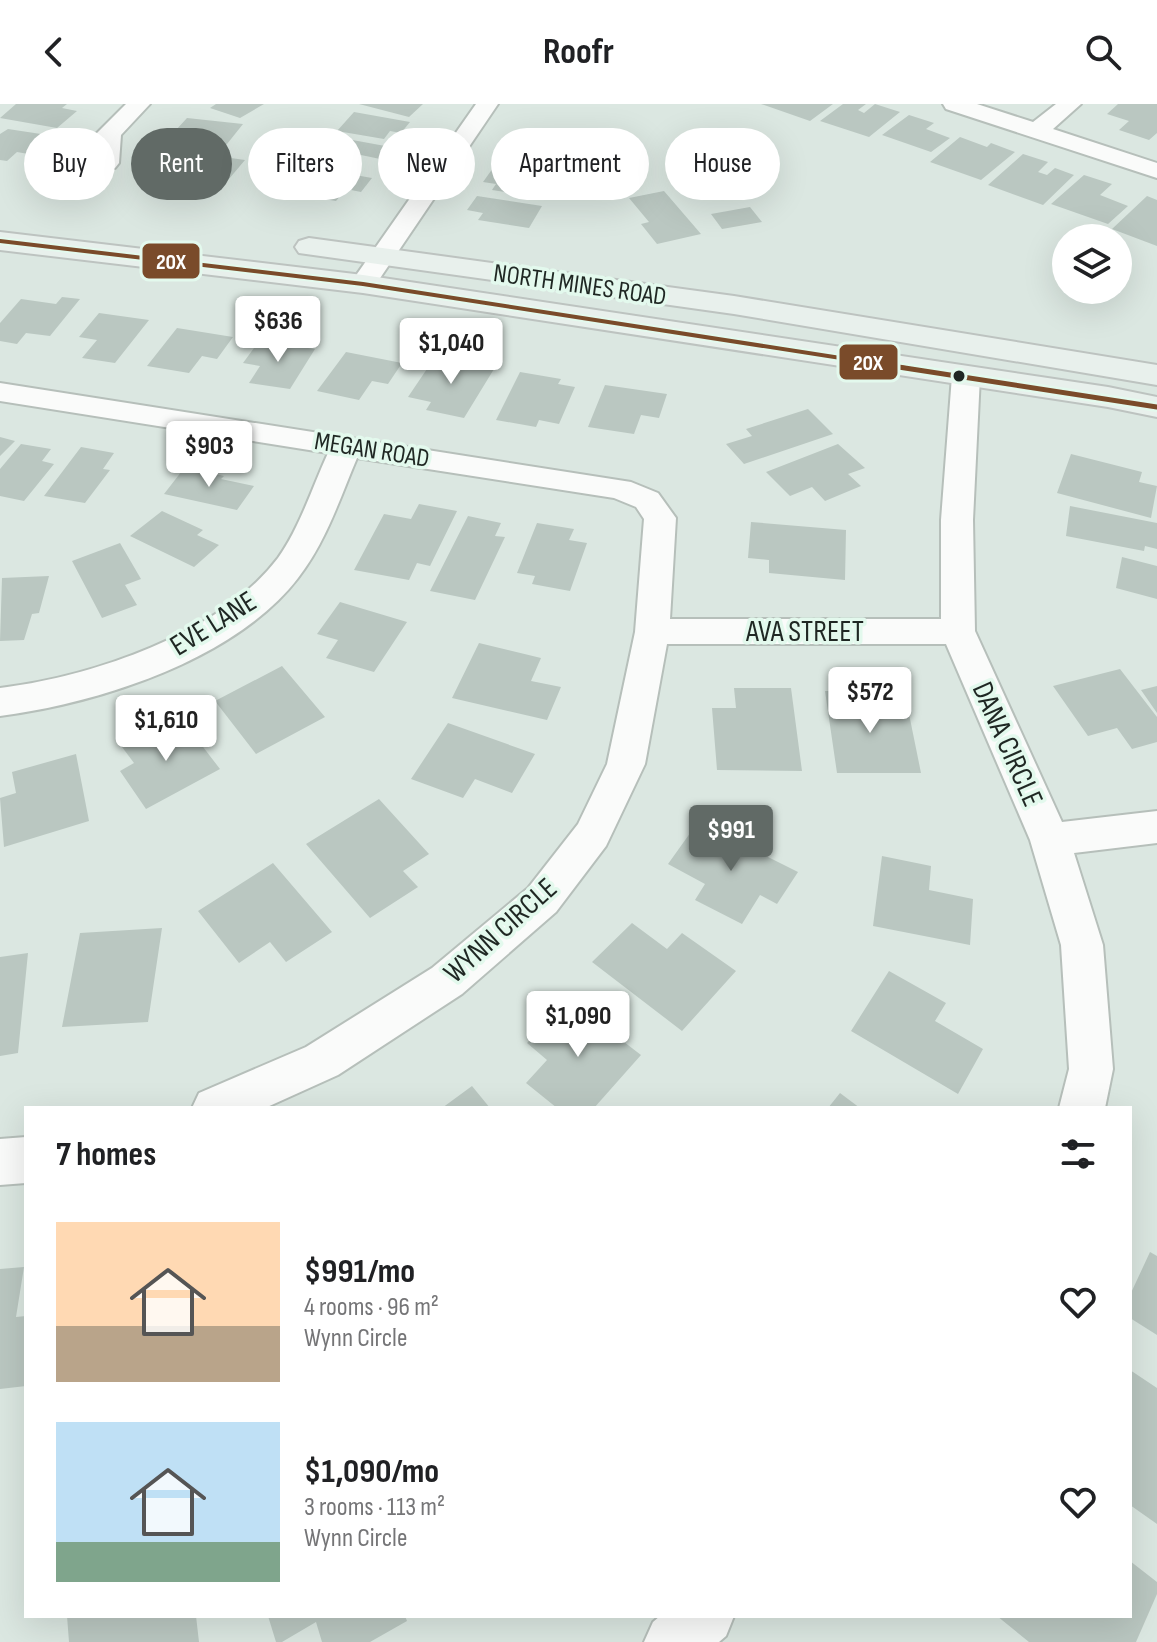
<!DOCTYPE html>
<meta charset="utf-8">
<style>
:root{--surface:#fff;--page:#f2f2f2;--text:#202124;--muted:#757577;--accent:#616a66}
body{margin:0;font-family:"Sofia Sans Condensed",sans-serif;background:var(--page);color:var(--text);height:100vh;display:flex;flex-direction:column;font-size:30px;white-space:nowrap}
*{box-sizing:border-box;margin:0}
p{font-size:26px;color:var(--muted)}
.icon{flex:none;width:44px;height:44px;fill:none;stroke:currentColor;stroke-width:2;stroke-linecap:round;stroke-linejoin:round}
.map{position:relative;flex:1;overflow:hidden}
.side{position:absolute;left:24px;top:1002px;width:1108px;height:512px;display:flex;flex-direction:column;background:var(--surface);border-radius:0px;box-shadow:0 8px 32px #0002}
.side>*{flex:none}
.hud{position:absolute;left:24px;top:24px;width:1110px;height:72px;display:flex;gap:16px}
.fabs{position:absolute;left:1052px;top:120px;display:grid;gap:16px}
.fabs a{display:grid;place-items:center;width:80px;height:80px;border-radius:50%;background:var(--surface);box-shadow:0 8px 32px #0002;font-size:40px}
.price{position:absolute;translate:-50% -68px;padding:0 18px;border-radius:8px;background:#fff;color:#222;font-size:26px;line-height:52px;filter:drop-shadow(0 2px 4px #0008)}
.price::after{content:'';position:absolute;left:50%;top:48px;width:24px;height:18px;margin-left:-12px;background:inherit;clip-path:polygon(0 0,100% 0,50% 100%)}
.price.active{background:var(--accent);color:#fff}
ul{padding:0;list-style:none}
li{display:flex;align-items:center;gap:24px;height:200px;padding:0 32px}
li span{display:grid;place-items:center;flex:none;width:224px;height:160px;border-radius:0px;color:#555}
li>.icon{margin-inline-start:auto}
span .icon{width:96px;height:96px;fill:#fffc;stroke-width:1}
li b{font-size:34px}
h2{display:flex;justify-content:space-between;align-items:center;height:96px;padding:0 32px;font-size:34px}
.chip{padding:0 28px;border-radius:36px;background:var(--surface);box-shadow:0 8px 32px #0002;font-size:28px;line-height:72px}
.chip.active{background:var(--accent);color:#fff}
header{display:flex;justify-content:space-between;align-items:center;height:104px;padding:0 32px;background:var(--surface);font-size:36px;font-weight:700}
.map>svg:first-child{display:block}
.building{fill:#bac7c1}
.lines{fill:none;stroke-linecap:round;stroke-linejoin:round}
.minor-casing{stroke:#b6bfba;stroke-width:4}
.major-casing{stroke:#bdc3c0;stroke-width:4}
.minor{fill:#fafbfa;fill-rule:evenodd}
.major{fill:#e8f0ec;fill-rule:evenodd}
.bus-1-far1-casing{stroke:#e3f9ed;stroke-width:8}
.bus-1-casing{stroke:#e3f9ed;stroke-width:10}
.bus-1-far1{stroke:#7a4b2a;stroke-width:4}
.bus-1{stroke:#7a4b2a;stroke-width:5}
.bus-dot{fill:#1f2723;stroke:#e3f9ed;stroke-width:3}
.labels{text-anchor:middle;stroke-width:7;stroke-linejoin:round;paint-order:stroke}
.far-street-label{font-size:26px;fill:#1f2723;stroke:#e3f9ed}
.street-label{font-size:30px;fill:#1f2723;stroke:#e3f9ed}
.line-badge{stroke:#e3f9ed;stroke-width:3}
.badge-label{font-size:22px;text-anchor:middle;font-weight:bold;fill:#fff}
</style>
<header><svg class="icon" aria-label="back" viewBox="0 0 24 24"><path d="M15 5l-7 7 7 7"/></svg>Roofr<svg class="icon" aria-label="search" viewBox="0 0 24 24"><circle cx="10" cy="10" r="6"/><path d="M15 15l6 6"/></svg></header>
<div class="map">
<svg width="1157" height="1538" viewBox="0 0 1157 1538">
<rect width="100%" height="100%" fill="#dbe7e1"/>
<path class="building" d="M 16,0 L 67,0 L 62,4 L 77,7 L 57,24 L 0,14 Z
M 216,0 L 264,0 L 240,14 L 210,4 Z
M 359,0 L 423,0 L 409,13 Z
M 761,0 L 833,0 L 810,17 Z
M 843,0 L 866,0 L 858,6 L 864,9 L 875,0 L 900,8 L 869,33 L 820,17 Z
M 1118,0 L 1157,0 L 1157,29 L 1149,36 L 1119,26 L 1129,17 L 1107,10 Z
M 354,8 L 410,18 L 401,29 L 390,27 L 384,35 L 337,27 Z
M 909,11 L 934,19 L 926,25 L 950,34 L 931,48 L 882,31 Z
M 187,14 L 243,20 L 227,40 L 182,34 L 187,28 L 176,26 Z
M 8,25 L 54,32 L 34,51 L 17,48 L 7,57 L 0,56 L 0,30 Z
M 336,33 L 396,44 L 385,56 L 361,51 L 355,58 L 319,51 Z
M 960,33 L 987,43 L 991,39 L 1015,48 L 981,76 L 930,58 Z
M 528,34 L 572,42 L 553,67 L 495,56 L 505,44 L 517,46 Z
M 195,49 L 245,56 L 223,82 L 185,77 L 193,68 L 179,66 Z
M 1023,50 L 1048,58 L 1038,68 L 1047,71 L 1055,64 L 1074,71 L 1043,101 L 988,81 Z
M 315,64 L 372,74 L 361,88 L 346,85 L 336,97 L 293,90 Z
M 493,64 L 548,72 L 543,78 L 552,80 L 543,94 L 492,86 L 496,80 L 483,78 Z
M 1084,71 L 1112,80 L 1100,91 L 1128,102 L 1108,120 L 1051,100 Z
M 664,87 L 701,130 L 657,140 L 641,120 L 649,118 L 629,94 Z
M 477,92 L 542,102 L 529,124 L 478,116 L 483,109 L 467,106 Z
M 1147,92 L 1157,96 L 1157,142 L 1112,125 Z
M 750,103 L 762,118 L 722,125 L 711,110 Z
M 62,193 L 80,195 L 50,232 L 26,229 L 17,240 L 0,237 L 0,219 L 21,195 L 56,200 Z
M 99,209 L 149,216 L 115,259 L 82,254 L 97,236 L 79,233 Z
M 177,224 L 233,233 L 217,255 L 202,252 L 189,269 L 147,262 Z
M 259,237 L 315,245 L 290,285 L 249,279 L 260,262 L 243,259 Z
M 346,248 L 402,259 L 388,280 L 372,277 L 359,296 L 317,287 Z
M 435,253 L 494,265 L 464,314 L 426,306 L 431,298 L 408,293 Z
M 520,268 L 561,275 L 558,280 L 575,283 L 559,320 L 539,316 L 536,323 L 496,316 Z
M 605,281 L 667,290 L 659,314 L 641,311 L 634,330 L 588,323 Z
M 808,305 L 833,330 L 744,360 L 726,340 L 752,332 L 746,325 Z
M 0,333 L 15,337 L 0,352 Z
M 21,340 L 51,345 L 42,357 L 54,360 L 24,397 L 0,392 L 0,365 Z
M 838,340 L 865,364 L 848,370 L 861,382 L 825,397 L 812,383 L 790,392 L 766,368 Z
M 81,343 L 114,349 L 103,365 L 110,366 L 85,399 L 44,392 Z
M 1071,350 L 1142,368 L 1139,378 L 1157,382 L 1151,414 L 1057,389 Z
M 185,363 L 224,372 L 221,375 L 254,382 L 237,406 L 164,390 Z
M 419,400 L 457,407 L 430,462 L 417,459 L 409,476 L 354,466 L 384,410 L 411,415 Z
M 1070,402 L 1157,419 L 1157,445 L 1145,442 L 1144,447 L 1066,432 Z
M 162,407 L 203,426 L 197,431 L 219,441 L 194,463 L 130,432 Z
M 468,412 L 501,419 L 495,432 L 505,433 L 475,496 L 430,487 Z
M 751,418 L 846,426 L 845,476 L 769,469 L 769,456 L 748,454 Z
M 537,419 L 574,425 L 569,436 L 587,439 L 570,487 L 532,480 L 535,472 L 517,469 Z
M 120,439 L 141,475 L 125,481 L 137,501 L 102,514 L 72,457 Z
M 1122,453 L 1157,462 L 1157,495 L 1116,484 Z
M 49,472 L 39,509 L 32,510 L 24,536 L 0,537 L 2,474 Z
M 340,498 L 407,518 L 374,568 L 326,554 L 338,536 L 317,530 Z
M 479,539 L 541,554 L 531,577 L 561,583 L 547,616 L 452,594 Z
M 282,562 L 325,613 L 256,650 L 215,597 Z
M 1120,565 L 1157,613 L 1157,638 L 1132,645 L 1117,624 L 1088,632 L 1053,582 Z
M 1157,582 L 1157,609 L 1141,586 Z
M 734,584 L 791,584 L 802,667 L 717,666 L 712,604 L 736,604 Z
M 825,587 L 879,587 L 882,605 L 908,605 L 921,669 L 837,669 Z
M 180,613 L 220,665 L 146,705 L 120,667 L 134,659 L 122,643 Z
M 448,619 L 535,650 L 512,689 L 475,675 L 463,694 L 411,675 Z
M 76,650 L 89,717 L 4,743 L 0,694 L 16,689 L 12,668 Z
M 379,695 L 429,750 L 403,767 L 418,783 L 370,814 L 306,740 Z
M 698,718 L 798,768 L 777,800 L 760,791 L 742,820 L 695,796 L 705,780 L 668,760 Z
M 882,752 L 931,762 L 929,786 L 973,795 L 970,841 L 873,822 Z
M 273,759 L 332,828 L 286,858 L 270,838 L 239,859 L 198,807 Z
M 632,819 L 667,845 L 682,829 L 736,867 L 682,927 L 592,858 Z
M 162,824 L 148,918 L 62,923 L 80,829 Z
M 28,849 L 18,949 L 0,952 L 0,853 Z
M 889,867 L 946,899 L 935,917 L 983,945 L 958,990 L 851,927 Z
M 568,895 L 641,951 L 594,1004 L 557,1004 L 526,979 L 547,956 L 527,939 Z
M 472,982 L 490,1004 L 442,1004 Z
M 840,989 L 860,1004 L 828,1004 Z
M 1150,1148 L 1157,1152 L 1157,1231 L 1130,1214 L 1130,1191 Z
M 24,1163 L 16,1213 L 26,1212 L 26,1282 L 0,1285 L 0,1165 Z
M 1130,1266 L 1157,1284 L 1157,1420 L 1130,1401 Z
M 1130,1457 L 1157,1478 L 1157,1490 L 1136,1538 L 1029,1538 L 997,1512 L 1130,1512 Z
M 67,1512 L 196,1512 L 199,1538 L 69,1538 Z
M 268,1512 L 405,1512 L 407,1517 L 370,1538 L 322,1538 L 316,1518 L 282,1538 L 276,1538 Z"/>
<g class="lines">
<g class="minor-casing">
<path id="minor" d="M 126,0 L 150,0 L 121,31 L 119,59 L 115,64 L 99,64 L 95,59 L 97,29 Z
M 476,0 L 498,0 L 372,186 L 354,186 L 350,180 Z
M 943,0 L 977,0 L 1033,18 L 1056,0 L 1081,0 L 1053,25 L 1157,59 L 1157,74 L 946,5 Z
M 966,263 L 976,266 L 980,272 L 973,416 L 975,527 L 1062,718 L 1157,707 L 1157,739 L 1074,749 L 1103,841 L 1113,965 L 1105,1004 L 1059,1004 L 1069,965 L 1061,841 L 1030,736 L 946,540 L 667,540 L 645,660 L 606,742 L 556,808 L 462,890 L 338,971 L 265,1004 L 192,1004 L 199,989 L 306,943 L 432,864 L 528,784 L 578,720 L 607,660 L 635,528 L 644,415 L 636,403 L 614,394 L 357,354 C 340,394 326,438 298,474 C 235,556 99,599 0,612 L 0,584 C 90,573 221,530 278,454 C 300,423 312,384 328,349 L 0,297 L 0,279 L 631,378 L 658,389 L 676,414 L 670,515 L 941,515 L 941,416 L 952,272 L 956,266 Z
M 26,1033 L 26,1079 L 0,1081 L 0,1035 Z
M 660,1512 L 734,1512 L 726,1532 L 719,1538 L 644,1538 L 653,1518 Z"/>
</g>
<g class="major-casing">
<path id="major" d="M 0,128 L 363,171 L 1108,283 L 1157,293 L 1157,313 L 1108,303 L 363,189 L 0,146 Z
M 309,134 L 734,192 L 1157,261 L 1157,281 L 734,210 L 299,149 L 295,143 L 299,137 Z"/>
</g>
<use href="#minor" class="minor"/>
<use href="#major" class="major"/>
<g class="bus-1-far1-casing">
<path id="bus-1-far1" d="M 0,137 L 363,180 L 905,264"/>
</g>
<g class="bus-1-casing">
<path id="bus-1" d="M 892,262 L 1157,303"/>
</g>
<use href="#bus-1-far1" class="bus-1-far1"/>
<use href="#bus-1" class="bus-1"/>
</g>
<circle class="bus-dot" cx="959" cy="272" r="7"/>
<g class="labels">
<g class="far-street-label">
<text transform="translate(580 180) rotate(8)" y="9">NORTH MINES ROAD</text>
<text transform="translate(372 345) rotate(9)" y="9">MEGAN ROAD</text>
</g>
<g class="street-label">
<text transform="translate(213 519) rotate(-32)" y="10">EVE LANE</text>
<text x="805" y="537">AVA STREET</text>
<text transform="translate(1008 640) rotate(66)" y="10">DANA CIRCLE</text>
<text transform="translate(500 826) rotate(-42)" y="10">WYNN CIRCLE</text>
</g>
</g>
<g class="line-badge">
<rect x="141" y="138" width="60" height="38" rx="8" fill="#7a4b2a"/>
<rect x="838" y="239" width="61" height="38" rx="8" fill="#7a4b2a"/>
</g>
<g class="badge-label">
<text x="171" y="165">20X</text>
<text x="868" y="266">20X</text>
</g>
</svg>
<div class="fabs">
<a><svg class="icon" aria-label="layers" viewBox="0 0 24 24"><path d="M12 4l9 5-9 5-9-5zM3 14l9 5 9-5"/></svg></a>
</div>
<b class="price" style="left:278px;top:260px">$636</b>
<b class="price" style="left:451px;top:282px">$1,040</b>
<b class="price" style="left:209px;top:385px">$903</b>
<b class="price" style="left:870px;top:631px">$572</b>
<b class="price" style="left:166px;top:659px">$1,610</b>
<b class="price active" style="left:731px;top:769px">$991</b>
<b class="price" style="left:578px;top:955px">$1,090</b>
<div class="hud">
<a class="chip">Buy</a>
<a class="chip active">Rent</a>
<a class="chip">Filters</a>
<a class="chip">New</a>
<a class="chip">Apartment</a>
<a class="chip">House</a>
</div>
<section class="side">
<h2>7 homes<svg class="icon" aria-label="filters" viewBox="0 0 24 24"><path d="M4 7h16M4 17h16"/><circle cx="9" cy="7" r="2"/><circle cx="15" cy="17" r="2"/></svg></h2>
<ul>
<li><span style="background:linear-gradient(#ffd9b3 65%,#b9a48a 0)"><svg class="icon" aria-label="home" viewBox="0 0 24 24"><path d="M3 11l9-7 9 7M6 9v11h12V9"/></svg></span><div><b>$991/mo</b><p>4 rooms · 96 m²</p><p>Wynn Circle</p></div><svg class="icon" aria-label="heart" viewBox="0 0 24 24"><path d="M12 20l-8-8c-3-5 5-10 8-4 3-6 11-1 8 4z"/></svg></li>
<li><span style="background:linear-gradient(#bfe0f5 75%,#7fa58c 0)"><svg class="icon" aria-label="home" viewBox="0 0 24 24"><path d="M3 11l9-7 9 7M6 9v11h12V9"/></svg></span><div><b>$1,090/mo</b><p>3 rooms · 113 m²</p><p>Wynn Circle</p></div><svg class="icon" aria-label="heart" viewBox="0 0 24 24"><path d="M12 20l-8-8c-3-5 5-10 8-4 3-6 11-1 8 4z"/></svg></li>
</ul>
</section>
</div>
